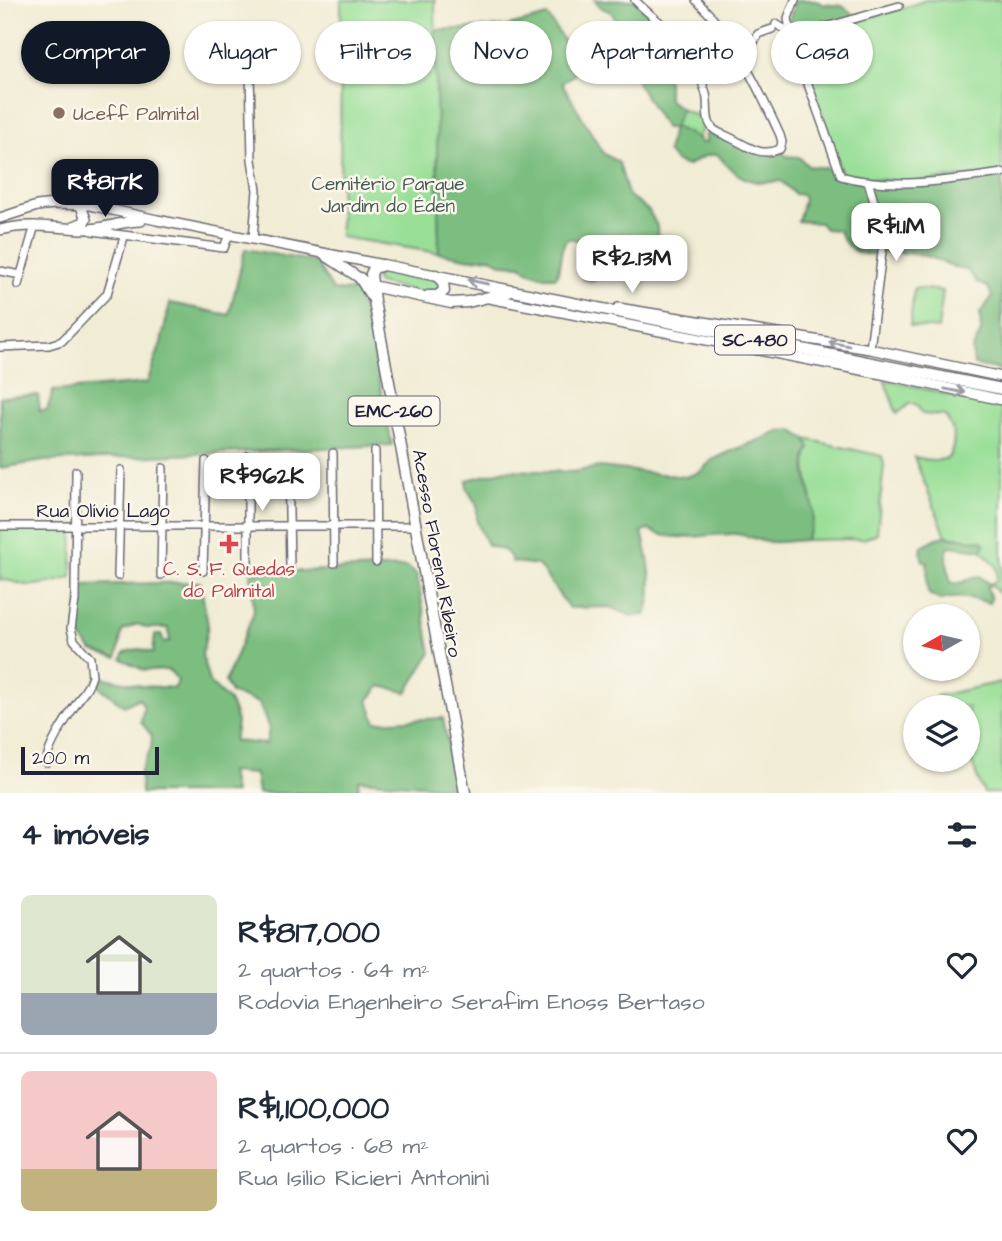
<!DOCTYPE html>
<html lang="pt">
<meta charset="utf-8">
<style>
:root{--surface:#fff;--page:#f2f2f3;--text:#1f2937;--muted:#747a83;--line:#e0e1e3;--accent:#111827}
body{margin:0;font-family:"Architects Daughter",sans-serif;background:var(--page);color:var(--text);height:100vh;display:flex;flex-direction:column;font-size:26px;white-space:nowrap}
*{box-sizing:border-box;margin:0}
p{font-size:23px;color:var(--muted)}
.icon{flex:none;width:38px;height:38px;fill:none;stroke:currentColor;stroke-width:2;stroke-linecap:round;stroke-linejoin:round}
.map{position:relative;height:793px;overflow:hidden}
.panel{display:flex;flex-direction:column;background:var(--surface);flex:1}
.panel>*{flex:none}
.guide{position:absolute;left:21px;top:21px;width:961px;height:63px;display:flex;gap:14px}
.needle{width:46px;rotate:262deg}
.controls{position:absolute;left:903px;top:604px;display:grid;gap:14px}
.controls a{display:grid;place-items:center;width:77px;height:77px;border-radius:50%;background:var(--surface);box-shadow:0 2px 5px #0004;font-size:35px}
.scale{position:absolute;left:21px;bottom:18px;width:138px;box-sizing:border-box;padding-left:7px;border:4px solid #22223b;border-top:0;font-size:19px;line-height:24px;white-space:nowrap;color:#22223b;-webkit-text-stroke:5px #fbf7ec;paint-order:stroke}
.price{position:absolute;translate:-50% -60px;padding:0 16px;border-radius:14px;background:#fff;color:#222;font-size:23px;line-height:46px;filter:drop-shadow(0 2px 4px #0008)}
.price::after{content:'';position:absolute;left:50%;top:42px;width:21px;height:16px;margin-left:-10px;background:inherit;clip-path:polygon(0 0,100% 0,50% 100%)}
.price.on{background:var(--accent);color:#fff}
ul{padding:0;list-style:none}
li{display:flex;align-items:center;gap:21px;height:175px;padding:0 21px}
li+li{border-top:2px solid var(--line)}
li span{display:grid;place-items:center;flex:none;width:196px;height:140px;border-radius:10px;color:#555}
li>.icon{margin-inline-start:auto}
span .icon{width:84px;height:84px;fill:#fffc;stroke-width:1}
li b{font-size:30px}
h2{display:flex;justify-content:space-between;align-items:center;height:84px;padding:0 21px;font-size:30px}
.pill{padding:0 24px;border-radius:32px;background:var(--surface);box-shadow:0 2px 5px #0004;font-size:24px;line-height:63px}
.pill.on{background:var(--accent);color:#fff}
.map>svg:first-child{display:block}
.green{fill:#9adf98;stroke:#5e806a;stroke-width:2}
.forest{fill:#7bbe80;stroke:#4e705e;stroke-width:2}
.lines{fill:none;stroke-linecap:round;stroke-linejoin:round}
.minor-casing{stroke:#6a6971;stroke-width:10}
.major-casing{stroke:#6a6971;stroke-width:12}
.highway-casing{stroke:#6a6971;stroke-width:13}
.minor{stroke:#fff;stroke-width:7}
.major{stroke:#fff;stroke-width:9}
.highway{stroke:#fff;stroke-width:10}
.oneway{stroke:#9c9ca7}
.education-dot{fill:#8d6e63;stroke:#fbf7ec;stroke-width:2.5}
.health-dot{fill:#e0444e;stroke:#fbf7ec;stroke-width:2.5}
.labels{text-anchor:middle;stroke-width:5;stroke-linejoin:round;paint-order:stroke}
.shield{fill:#fbf7ec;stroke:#636270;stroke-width:2}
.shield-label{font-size:18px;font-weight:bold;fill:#22223b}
.education-label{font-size:19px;fill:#785e54;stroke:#fbf7ec;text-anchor:start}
.park-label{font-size:19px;fill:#465b57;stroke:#fbf7ec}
.street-label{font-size:19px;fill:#22223b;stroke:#fbf7ec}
.health-label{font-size:19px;fill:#be3a42;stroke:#fbf7ec}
</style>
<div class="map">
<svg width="1002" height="793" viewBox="0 0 1002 793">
<rect width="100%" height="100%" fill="#fbf7ec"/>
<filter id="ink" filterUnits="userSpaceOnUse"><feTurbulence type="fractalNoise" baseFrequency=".0143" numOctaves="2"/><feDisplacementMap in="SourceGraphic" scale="14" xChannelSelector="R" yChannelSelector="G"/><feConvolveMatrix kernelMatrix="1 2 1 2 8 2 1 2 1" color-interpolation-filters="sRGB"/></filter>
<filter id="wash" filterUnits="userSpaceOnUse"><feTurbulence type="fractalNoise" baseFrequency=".00686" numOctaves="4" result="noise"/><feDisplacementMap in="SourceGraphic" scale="28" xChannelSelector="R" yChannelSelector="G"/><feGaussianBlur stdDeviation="1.57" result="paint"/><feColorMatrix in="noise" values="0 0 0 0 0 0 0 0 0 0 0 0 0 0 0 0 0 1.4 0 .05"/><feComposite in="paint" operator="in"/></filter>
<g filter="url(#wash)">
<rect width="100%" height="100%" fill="#f1ecd4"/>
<path class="green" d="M 341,0 L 435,0 L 439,253 L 340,237 Z
M 926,0 L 1002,0 L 1002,173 L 915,182 L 843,177 L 791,37 L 901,9 Z
M 681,109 L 706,120 L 698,138 L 673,127 Z
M 380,269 L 436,278 L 441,286 L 435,295 L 377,283 L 375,274 Z
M 914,288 L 943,291 L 938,329 L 910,326 Z
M 884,379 L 1002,408 L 1002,596 L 990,584 L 996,581 C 1001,566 991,560 981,550 L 985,545 L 983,541 L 946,536 L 914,457 L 935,461 L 948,458 C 957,443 955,429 945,416 L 922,414 L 916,404 L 909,404 L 897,414 Z
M 806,439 L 882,456 L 884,465 L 877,533 L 864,539 L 805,540 C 825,513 797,470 810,448 Z
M 0,527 L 73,529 L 72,577 C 58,581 43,586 27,585 C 18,584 10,579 0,580 Z
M 1002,682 L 1002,793 L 984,793 C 967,757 968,746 968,707 L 938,707 L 936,696 Z"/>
<path class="forest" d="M 594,0 L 635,0 L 679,40 L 661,52 C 659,68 661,69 668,81 L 668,99 L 681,109 L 674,127 L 698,138 L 701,143 L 707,142 L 705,136 L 714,130 L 758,151 L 780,149 L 786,156 L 799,157 L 808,166 L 826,168 L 843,177 L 915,182 L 1002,173 L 1002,370 L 974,365 L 972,350 L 981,332 L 980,313 L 992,297 L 988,287 L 978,283 L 967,270 C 950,269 939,258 921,255 C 909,253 893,251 882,253 C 872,254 865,256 855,251 C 846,247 843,238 838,230 L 825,229 L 820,223 L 798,221 L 804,200 L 802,195 L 795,194 L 781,181 C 752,186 736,178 718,155 C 705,153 698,160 687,166 L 676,162 L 667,152 L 673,128 L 665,128 L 637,82 C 634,67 642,54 639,39 L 619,25 L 611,12 L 602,8 Z
M 795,0 L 816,0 L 822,4 L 842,6 L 853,14 L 855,19 L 791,37 L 788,24 Z
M 548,16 L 577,62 L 576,73 L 562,83 L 603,153 L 619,163 L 628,195 L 649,211 L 657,226 L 658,247 L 654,261 L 637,262 L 629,255 L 608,268 L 602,278 L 590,281 L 583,279 L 588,262 L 586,246 C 555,221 564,265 556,277 L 545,277 L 528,271 L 521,265 L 502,264 L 490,257 L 471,259 L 439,253 L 435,30 L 505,27 Z
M 245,249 L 316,262 L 333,290 L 357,291 L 371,337 L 392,445 L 44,461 L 0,468 L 0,397 L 38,395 L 40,411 L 47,410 L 53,391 L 147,383 L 161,343 L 170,303 L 229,315 Z
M 792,430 L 806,439 L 810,448 C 794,474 828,508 805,540 C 792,541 774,544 762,541 C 752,538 746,535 735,534 C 709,533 674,544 649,530 L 642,532 C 648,555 657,594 645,615 L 632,616 L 610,607 L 569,608 L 538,565 L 512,562 C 508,547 499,550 487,545 L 477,522 L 477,505 L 467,489 L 467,480 L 506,470 L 572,472 L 600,467 L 685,477 L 700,472 L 712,460 L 727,453 L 779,432 Z
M 946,536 L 983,541 L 985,545 L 981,550 L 950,546 L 947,551 C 947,561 947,572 951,582 C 961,587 968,577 979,576 L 990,584 L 987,587 L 991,599 L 989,603 C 972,598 957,595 940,600 L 929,594 C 925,587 929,573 927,562 L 923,561 L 921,553 L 922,546 L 937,538 Z
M 407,567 L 417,575 L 431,653 L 407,692 L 380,686 L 368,701 L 376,722 L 443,718 L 456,788 L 359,780 L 358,793 L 258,793 L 255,774 L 230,772 L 234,793 L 141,793 L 140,772 L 151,748 L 152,736 L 141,722 L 144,707 L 139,698 L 124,706 L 96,684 L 97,676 L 142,686 L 175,688 L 178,680 L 169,670 L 143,670 L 122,659 L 125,652 L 140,649 L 153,653 L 155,635 L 161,634 L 164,643 L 170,641 L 168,628 L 148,628 L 137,624 L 122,631 L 117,658 L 92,651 L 77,632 L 80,585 L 200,582 L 208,625 L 202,655 L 209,682 L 229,701 L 234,712 L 237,723 L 234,741 L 266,744 L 269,729 L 259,703 L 231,693 L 225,682 L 254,612 L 251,573 Z"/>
</g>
<g filter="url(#ink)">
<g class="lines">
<g class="minor-casing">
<path id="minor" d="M 635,0 C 648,15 667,25 679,41 C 690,55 701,76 706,94 C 709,103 705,118 711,126 C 714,132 723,134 729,137 C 746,145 760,158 780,149 L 782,142 L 780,135 C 758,87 734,37 696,0
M 795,0 L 788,18 L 791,37 L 841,176 C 888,190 954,180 1002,173
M 776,24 L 786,30 L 791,37 L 899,6
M 743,64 L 758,34 L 772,29
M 250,72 L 252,160 L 257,190 L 253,238
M 868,181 L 881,226 L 883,244 L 870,349
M 92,231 L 224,248 L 229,234
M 0,271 L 21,275
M 18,285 L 35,225
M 0,347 L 49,345 L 62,341 L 107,294 L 124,237
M 375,451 L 376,562
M 333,453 L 334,563
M 248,456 L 248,570
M 288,457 L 290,567
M 0,526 L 416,526
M 203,571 L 206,461
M 161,575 L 163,468
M 118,576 L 121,470
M 47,763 C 45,746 79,701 89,684 L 92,676 L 90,658 L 74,640 L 71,629 L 75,600 L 76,471"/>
</g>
<g class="major-casing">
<path id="major" d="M 0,218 L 37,206 L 54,204 L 90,205 L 157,220 L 383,265
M 74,226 L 84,222 L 86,219 L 80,204
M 0,230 C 31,222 51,228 81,229 C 101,230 121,221 141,221
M 326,256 L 364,281
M 489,298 L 882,374 L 1002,400
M 618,308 L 870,349 L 1002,377"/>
</g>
<g class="highway-casing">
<path id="highway" d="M 360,278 L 371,296
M 372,286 L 451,303 L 468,302 L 509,292
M 428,296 L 437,296 L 444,291 L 443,282 L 436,275
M 465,793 L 374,301 L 371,274 L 374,268 L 383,265 L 1002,389"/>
</g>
<use href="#minor" class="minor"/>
<use href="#major" class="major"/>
<use href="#highway" class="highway"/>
</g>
<defs><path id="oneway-shaft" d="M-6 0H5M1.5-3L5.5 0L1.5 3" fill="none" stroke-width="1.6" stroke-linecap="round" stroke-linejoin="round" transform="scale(1.75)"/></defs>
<g class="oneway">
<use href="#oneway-shaft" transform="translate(478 282) rotate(-168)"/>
<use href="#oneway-shaft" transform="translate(839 344) rotate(-170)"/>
<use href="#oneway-shaft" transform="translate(955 391) rotate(11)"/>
</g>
</g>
<circle class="education-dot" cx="59" cy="113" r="7"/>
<path class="health-dot" d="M225.5 533.5h7v7h7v7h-7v7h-7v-7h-7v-7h7z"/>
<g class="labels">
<g class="shield">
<rect x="715" y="325.5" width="80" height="29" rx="5"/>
<rect x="348.5" y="396.5" width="91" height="29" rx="5"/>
</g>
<g class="shield-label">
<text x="755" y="346">SC-480</text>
<text x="394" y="417">EMC-260</text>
</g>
<g class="education-label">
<text x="73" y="120">Uceff Palmital</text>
</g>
<g class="park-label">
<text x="388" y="190">Cemitério Parque<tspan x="388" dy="22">Jardim do Éden</tspan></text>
</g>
<g class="street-label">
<text x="103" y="517">Rua Olívio Lago</text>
<text transform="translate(438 553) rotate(80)" y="7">Acesso Florenal Ribeiro</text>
</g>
<g class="health-label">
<text x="229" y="575">C. S. F. Quedas<tspan x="229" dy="22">do Palmital</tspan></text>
</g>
</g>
</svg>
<div class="controls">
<a><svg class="needle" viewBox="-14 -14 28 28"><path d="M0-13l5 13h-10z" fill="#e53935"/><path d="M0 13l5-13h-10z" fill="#747a83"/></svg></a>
<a><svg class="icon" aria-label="layers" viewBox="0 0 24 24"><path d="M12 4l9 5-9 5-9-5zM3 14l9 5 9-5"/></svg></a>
</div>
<div class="scale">200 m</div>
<b class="price on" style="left:105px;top:219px">R$817K</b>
<b class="price" style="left:896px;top:263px">R$1.1M</b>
<b class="price" style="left:632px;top:295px">R$2.13M</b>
<b class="price" style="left:262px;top:513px">R$962K</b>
<div class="guide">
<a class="pill on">Comprar</a>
<a class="pill">Alugar</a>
<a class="pill">Filtros</a>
<a class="pill">Novo</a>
<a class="pill">Apartamento</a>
<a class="pill">Casa</a>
</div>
</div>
<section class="panel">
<h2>4 imóveis<svg class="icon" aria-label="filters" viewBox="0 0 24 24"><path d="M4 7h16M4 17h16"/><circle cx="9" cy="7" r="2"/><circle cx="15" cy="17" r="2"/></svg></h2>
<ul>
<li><span style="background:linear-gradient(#dfe7d0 70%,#9aa5b1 0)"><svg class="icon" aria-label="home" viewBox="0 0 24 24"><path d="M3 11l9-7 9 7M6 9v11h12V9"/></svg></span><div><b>R$817,000</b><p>2 quartos · 64 m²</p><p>Rodovia Engenheiro Serafim Enoss Bertaso</p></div><svg class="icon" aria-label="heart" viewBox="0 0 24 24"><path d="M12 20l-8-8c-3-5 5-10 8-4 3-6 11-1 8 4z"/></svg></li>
<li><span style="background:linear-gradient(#f6c9c9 70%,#c2b280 0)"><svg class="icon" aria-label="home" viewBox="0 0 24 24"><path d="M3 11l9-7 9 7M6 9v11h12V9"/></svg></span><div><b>R$1,100,000</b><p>2 quartos · 68 m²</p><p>Rua Isilio Ricieri Antonini</p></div><svg class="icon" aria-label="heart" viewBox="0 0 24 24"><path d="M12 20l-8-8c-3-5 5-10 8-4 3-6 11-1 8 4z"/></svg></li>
</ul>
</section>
